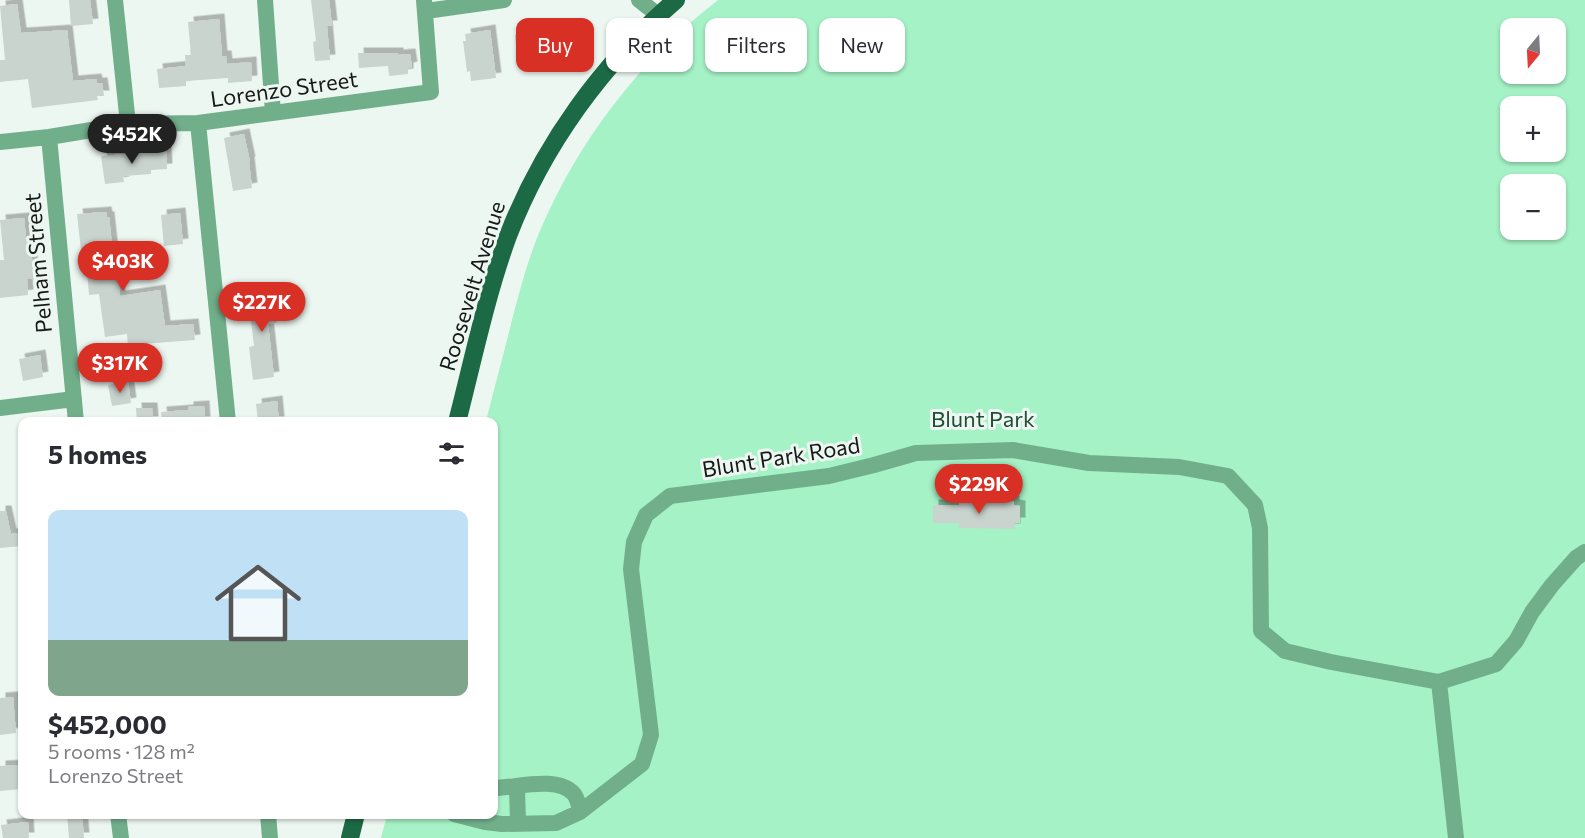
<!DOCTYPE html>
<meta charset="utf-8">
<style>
:root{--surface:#fff;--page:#f7f7f7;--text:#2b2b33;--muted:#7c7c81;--line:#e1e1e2;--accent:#d93025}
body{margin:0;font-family:Commissioner,sans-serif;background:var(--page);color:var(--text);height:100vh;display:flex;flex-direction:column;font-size:22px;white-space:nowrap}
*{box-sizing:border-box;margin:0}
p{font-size:20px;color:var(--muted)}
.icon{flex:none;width:33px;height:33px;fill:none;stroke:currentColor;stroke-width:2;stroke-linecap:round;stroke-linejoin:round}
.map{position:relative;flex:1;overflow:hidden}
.panel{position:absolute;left:18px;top:417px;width:480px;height:402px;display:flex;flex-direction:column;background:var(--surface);border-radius:12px;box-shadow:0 2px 4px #0004}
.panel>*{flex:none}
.guide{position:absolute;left:516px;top:18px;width:570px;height:54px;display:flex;gap:12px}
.needle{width:39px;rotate:198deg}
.buttons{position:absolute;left:1500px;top:18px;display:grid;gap:12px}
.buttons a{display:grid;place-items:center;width:66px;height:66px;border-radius:12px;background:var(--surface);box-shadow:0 2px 4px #0004;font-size:30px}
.price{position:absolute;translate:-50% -51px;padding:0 14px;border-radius:21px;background:var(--accent);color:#fff;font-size:20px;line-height:39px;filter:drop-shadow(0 2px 3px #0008)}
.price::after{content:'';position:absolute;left:50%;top:36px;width:18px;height:14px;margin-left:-9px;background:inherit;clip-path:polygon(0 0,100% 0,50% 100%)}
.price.on{background:#222;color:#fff}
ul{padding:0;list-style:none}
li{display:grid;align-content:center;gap:12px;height:318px;padding:0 30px}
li+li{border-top:2px solid var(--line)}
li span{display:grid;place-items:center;height:186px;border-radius:12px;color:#555}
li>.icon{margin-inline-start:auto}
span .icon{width:108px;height:108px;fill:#fffc;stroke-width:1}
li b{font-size:26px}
h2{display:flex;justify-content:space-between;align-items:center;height:72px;padding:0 30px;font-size:26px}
.pill{padding:0 21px;border-radius:12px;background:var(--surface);box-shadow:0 2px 4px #0004;font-size:21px;line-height:54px}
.pill.on{background:var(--accent);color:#fff}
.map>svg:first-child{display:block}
.green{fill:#a5f2c6;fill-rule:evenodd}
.building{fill:#cad4ce;filter:url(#shadow)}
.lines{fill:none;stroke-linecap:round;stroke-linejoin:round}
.minor{stroke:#71af8b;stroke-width:16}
.major{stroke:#1c6945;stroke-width:18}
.labels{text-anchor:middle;stroke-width:6;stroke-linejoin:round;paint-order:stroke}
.street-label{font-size:22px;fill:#161917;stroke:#edf7f1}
.park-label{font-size:22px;fill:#214c36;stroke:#edf7f1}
</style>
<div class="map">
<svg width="1585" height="838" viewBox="0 0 1585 838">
<defs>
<filter id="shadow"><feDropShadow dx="5.5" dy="-5.5" stdDeviation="0" flood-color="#0004"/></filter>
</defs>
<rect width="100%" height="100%" fill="#edf7f1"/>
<path class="green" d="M 718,0 L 1585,0 L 1585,838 L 381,838 L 387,815 L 494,814 L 494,422 L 486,421 C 494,389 503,357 511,324 C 519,293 527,262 539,233 C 578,141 639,61 718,0 ZM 1510,28 L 1556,28 L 1556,74 L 1510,74 ZM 1510,106 L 1556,106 L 1556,152 L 1510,152 ZM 1510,184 L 1556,184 L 1556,230 L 1510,230 Z"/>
<path class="building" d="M 69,0 L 90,0 L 93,24 L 71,26 Z
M 311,0 L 329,0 L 332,26 L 327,26 L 330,60 L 315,61 L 313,42 L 316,41 Z
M 17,4 L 21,33 L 67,30 L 73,81 L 96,79 L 97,83 L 102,83 L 104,96 L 97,96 L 98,100 L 32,108 L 28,79 L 0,82 L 0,60 L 5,60 L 0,6 Z
M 219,19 L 222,56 L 226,56 L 227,64 L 251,62 L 252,81 L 228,83 L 228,78 L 186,81 L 186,86 L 159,88 L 157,69 L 186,66 L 185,55 L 191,55 L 188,22 Z
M 576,26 L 579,46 L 517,54 L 515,35 L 553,31 L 552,30 Z
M 490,30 L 496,78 L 471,81 L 470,71 L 467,72 L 463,41 L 466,41 L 465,34 Z
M 358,53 L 398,53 L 398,55 L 410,54 L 412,67 L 408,68 L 408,74 L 389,76 L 388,66 L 359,68 Z
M 244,134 L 250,162 L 249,162 L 252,188 L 233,191 L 224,138 Z
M 166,151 L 167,169 L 151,170 L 151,174 L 123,176 L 124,182 L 105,184 L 101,156 Z
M 106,212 L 107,217 L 109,217 L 113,254 L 108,254 L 109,278 L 118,277 L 120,296 L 160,290 L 165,326 L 193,324 L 195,340 L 142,344 L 142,347 L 128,347 L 127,334 L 105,337 L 99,294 L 89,295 L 86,258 L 82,259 L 77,214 Z
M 180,213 L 183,244 L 164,246 L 161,215 Z
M 24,218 L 27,248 L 31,248 L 34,279 L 27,279 L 28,295 L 0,298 L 0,260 L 4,260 L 0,220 Z
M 273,289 L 277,323 L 268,324 L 274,377 L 253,380 L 249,347 L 254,346 L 249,305 L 251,305 L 249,292 Z
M 40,355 L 43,377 L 23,381 L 19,359 Z
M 128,382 L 131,403 L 112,406 L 108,385 Z
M 277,401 L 279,422 L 258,422 L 256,404 Z
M 204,406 L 205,422 L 162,422 L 161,412 L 188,410 L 188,407 Z
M 136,408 L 152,408 L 153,422 L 137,422 Z
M 959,501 L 1014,501 L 1014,505 L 1020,506 L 1020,523 L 1015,523 L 1015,529 L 959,528 L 959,523 L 933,523 L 933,505 L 959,505 Z
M 0,511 L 6,511 L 11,534 L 22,533 L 22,546 L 0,548 Z
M 13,697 L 16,733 L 0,735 L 0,698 Z
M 22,765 L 22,789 L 0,791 L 0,766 Z
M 67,814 L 82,814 L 84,838 L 69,838 Z
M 28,822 L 29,838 L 3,838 L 1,825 Z"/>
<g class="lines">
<path class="minor" d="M 115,0 L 128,124
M 265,0 L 273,113
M 639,0 L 658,15
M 426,11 L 504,0
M 198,123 L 228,422
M 49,137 L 76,422
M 0,142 L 49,137 L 128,124 L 198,123 L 431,92 L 424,0
M 0,408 L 74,399
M 1439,682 L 1456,838
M 517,787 L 518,823
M 494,788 C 516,788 557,775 574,794 C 577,798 579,806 580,812
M 118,814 L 121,838
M 268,814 L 270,838
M 454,814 L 485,822 L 502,824 L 556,823 L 580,812 L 642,764 L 651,735 L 631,569 L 634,542 L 646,515 L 670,496 L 829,476 L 874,465 L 916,453 L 1013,450 L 1089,463 L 1179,467 L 1228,476 L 1255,505 L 1260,528 L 1261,631 L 1285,651 L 1331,662 L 1439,682 L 1496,664 L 1516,641 L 1532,612 L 1552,585 L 1576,558 L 1585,552"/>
<path class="major" d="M 457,422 C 473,360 486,296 508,236 C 543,145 602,64 676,0
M 350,838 L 356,814"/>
</g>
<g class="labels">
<g class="street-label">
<text transform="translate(284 89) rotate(-8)" y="8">Lorenzo Street</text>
<text transform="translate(38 263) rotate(-95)" y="8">Pelham Street</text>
<text transform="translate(472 286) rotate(-73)" y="8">Roosevelt Avenue</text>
<text transform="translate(781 457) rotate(-9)" y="8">Blunt Park Road</text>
</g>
<g class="park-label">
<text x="983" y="427">Blunt Park</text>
</g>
</g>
</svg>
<div class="buttons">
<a><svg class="needle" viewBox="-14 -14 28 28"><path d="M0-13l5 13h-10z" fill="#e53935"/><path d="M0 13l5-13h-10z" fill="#7c7c81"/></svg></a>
<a>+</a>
<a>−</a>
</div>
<b class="price on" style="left:132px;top:165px">$452K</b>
<b class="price" style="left:123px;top:292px">$403K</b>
<b class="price" style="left:262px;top:333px">$227K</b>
<b class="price" style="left:120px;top:394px">$317K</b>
<b class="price" style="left:979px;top:515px">$229K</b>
<div class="guide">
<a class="pill on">Buy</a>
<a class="pill">Rent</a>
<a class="pill">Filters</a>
<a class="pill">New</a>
</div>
<section class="panel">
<h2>5 homes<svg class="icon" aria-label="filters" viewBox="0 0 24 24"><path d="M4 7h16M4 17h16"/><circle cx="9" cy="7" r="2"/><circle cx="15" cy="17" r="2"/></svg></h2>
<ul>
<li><span style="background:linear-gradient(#bfe0f5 70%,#7fa58c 0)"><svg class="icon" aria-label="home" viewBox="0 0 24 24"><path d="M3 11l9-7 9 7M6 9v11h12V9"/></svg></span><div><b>$452,000</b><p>5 rooms · 128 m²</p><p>Lorenzo Street</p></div></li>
</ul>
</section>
</div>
